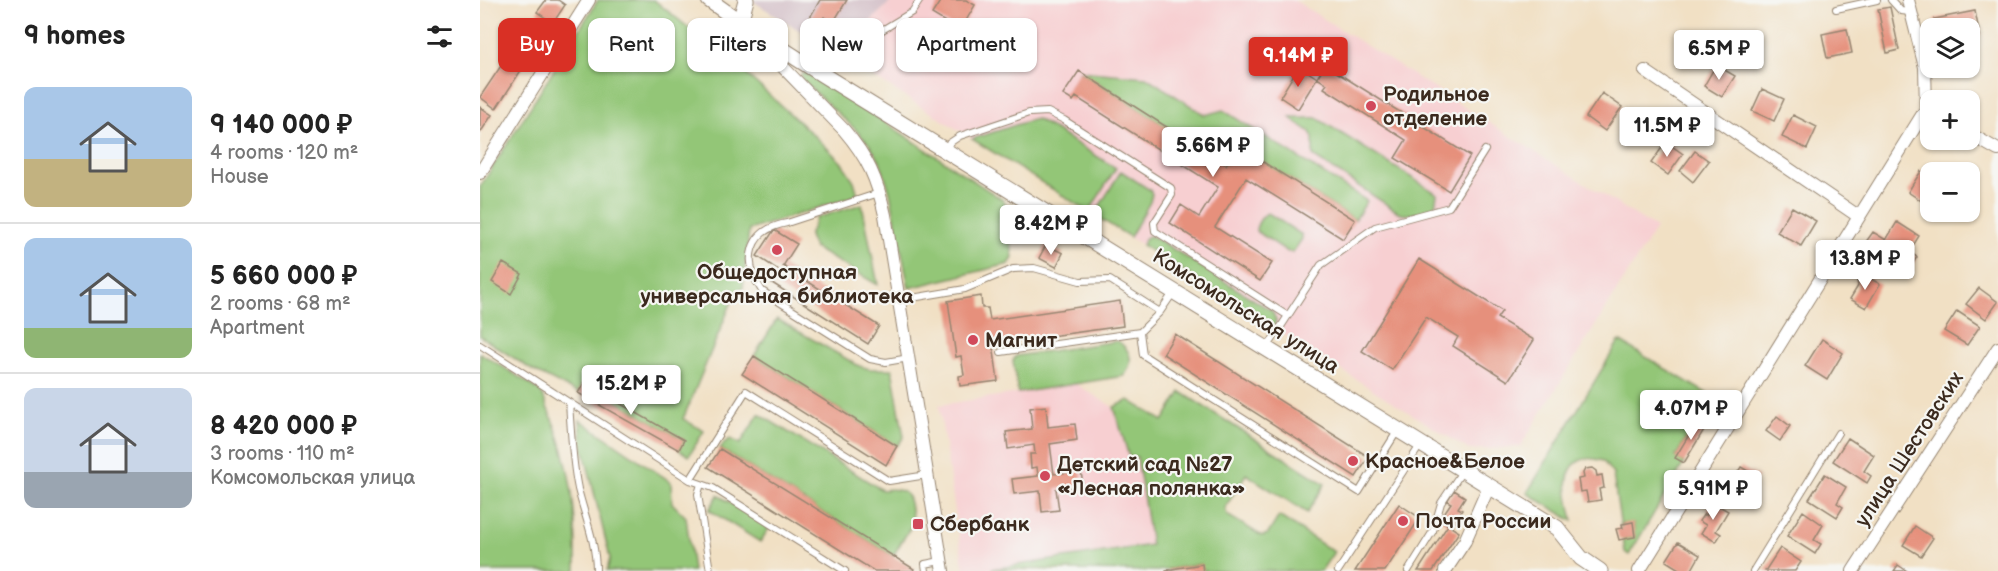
<!DOCTYPE html>
<meta charset="utf-8">
<style>
:root{--surface:#fff;--page:#f6f6f6;--text:#222;--muted:#767676;--line:#e0e0e0;--accent:#d93025}
body{margin:0;font-family:"Balsamiq Sans",sans-serif;background:var(--page);color:var(--text);height:100vh;display:flex;flex-direction:column;font-size:22px;white-space:nowrap}
*{box-sizing:border-box;margin:0}
p{font-size:20px;color:var(--muted)}
.icon{flex:none;width:33px;height:33px;fill:none;stroke:currentColor;stroke-width:2;stroke-linecap:round;stroke-linejoin:round}
.map{position:relative;flex:1;overflow:hidden}
.panel{display:flex;flex-direction:column;background:var(--surface);width:480px}
.panel>*{flex:none}
.banner{position:absolute;left:18px;top:18px;width:570px;height:54px;display:flex;gap:12px}
.buttons{position:absolute;left:1440px;top:18px;display:grid;gap:12px}
.buttons a{display:grid;place-items:center;width:60px;height:60px;border-radius:12px;background:var(--surface);box-shadow:0 2px 4px #0004;font-size:30px}
.price{position:absolute;translate:-50% -51px;padding:0 14px;border-radius:6px;background:#fff;color:#222;font-size:20px;line-height:39px;filter:drop-shadow(0 2px 3px #0008)}
.price::after{content:'';position:absolute;left:50%;top:36px;width:18px;height:14px;margin-left:-9px;background:inherit;clip-path:polygon(0 0,100% 0,50% 100%)}
.price.selected{background:var(--accent);color:#fff}
ul{padding:0;list-style:none}
li{display:flex;align-items:center;gap:18px;height:150px;padding:0 24px}
li+li{border-top:2px solid var(--line)}
li span{display:grid;place-items:center;flex:none;width:168px;height:120px;border-radius:12px;color:#555}
li>.icon{margin-inline-start:auto}
span .icon{width:72px;height:72px;fill:#fffc;stroke-width:1}
li b{font-size:26px}
h2{display:flex;justify-content:space-between;align-items:center;height:72px;padding:0 24px;font-size:26px}
.pill{padding:0 21px;border-radius:12px;background:var(--surface);box-shadow:0 2px 4px #0004;font-size:21px;line-height:54px}
.pill.selected{background:var(--accent);color:#fff}
main{display:flex;flex:1;min-height:0}
.map>svg:first-child{display:block}
.built{fill:#f7cfd1}
.industrial{fill:#d2bdc6}
.green{fill:#93c677;stroke:#67784a;stroke-width:1.5}
.building{fill:#e6907c}
.lines{fill:none;stroke-linecap:round;stroke-linejoin:round}
.service-casing{stroke:#968571;stroke-width:8}
.minor-casing{stroke:#968571;stroke-width:14}
.tertiary-casing{stroke:#968571;stroke-width:17}
.service{stroke:#fff;stroke-width:6}
.minor{stroke:#fff;stroke-width:12}
.tertiary{stroke:#fff;stroke-width:15}
.poi-dot{fill:#d1495b;stroke:#f6f6f2;stroke-width:2}
.labels{text-anchor:middle;stroke-width:4.5;stroke-linejoin:round;paint-order:stroke}
.poi-label{font-size:21px;font-weight:bold;fill:#3b2a1e;stroke:#f6f6f2;text-anchor:start}
.street-label{font-size:21px;fill:#3b2a1e;stroke:#f6f6f2}
</style>
<main>
<section class="panel">
<h2>9 homes<svg class="icon" aria-label="filters" viewBox="0 0 24 24"><path d="M4 7h16M4 17h16"/><circle cx="9" cy="7" r="2"/><circle cx="15" cy="17" r="2"/></svg></h2>
<ul>
<li><span style="background:linear-gradient(#a9c7e8 60%,#c2b280 0)"><svg class="icon" aria-label="home" viewBox="0 0 24 24"><path d="M3 11l9-7 9 7M6 9v11h12V9"/></svg></span><div><b>9 140 000 ₽</b><p>4 rooms · 120 m²</p><p>House</p></div></li>
<li><span style="background:linear-gradient(#a9c7e8 75%,#8fb573 0)"><svg class="icon" aria-label="home" viewBox="0 0 24 24"><path d="M3 11l9-7 9 7M6 9v11h12V9"/></svg></span><div><b>5 660 000 ₽</b><p>2 rooms · 68 m²</p><p>Apartment</p></div></li>
<li><span style="background:linear-gradient(#c9d6e8 70%,#9aa5b1 0)"><svg class="icon" aria-label="home" viewBox="0 0 24 24"><path d="M3 11l9-7 9 7M6 9v11h12V9"/></svg></span><div><b>8 420 000 ₽</b><p>3 rooms · 110 m²</p><p>Комсомольская улица</p></div></li>
</ul>
</section>
<div class="map">
<svg width="1518" height="571" viewBox="0 0 1518 571">
<rect width="100%" height="100%" fill="#f6f6f2"/>
<filter id="ink" filterUnits="userSpaceOnUse"><feTurbulence type="fractalNoise" baseFrequency=".0167" numOctaves="2"/><feDisplacementMap in="SourceGraphic" scale="12" xChannelSelector="R" yChannelSelector="G"/><feConvolveMatrix kernelMatrix="1 2 1 2 8 2 1 2 1" color-interpolation-filters="sRGB"/></filter>
<filter id="wash" filterUnits="userSpaceOnUse"><feTurbulence type="fractalNoise" baseFrequency=".008" numOctaves="4" result="noise"/><feDisplacementMap in="SourceGraphic" scale="24" xChannelSelector="R" yChannelSelector="G"/><feGaussianBlur stdDeviation="1.35" result="paint"/><feColorMatrix in="noise" values="0 0 0 0 0 0 0 0 0 0 0 0 0 0 0 0 0 1.4 0 .05"/><feComposite in="paint" operator="in"/></filter>
<g filter="url(#wash)">
<rect width="100%" height="100%" fill="#f1e0c4"/>
<path class="built" d="M 412,0 L 814,0 L 1176,228 L 1040,447 L 989,450 L 357,54 Z
M 596,384 L 633,407 L 649,457 L 657,456 L 671,545 L 500,571 L 484,571 L 459,405 Z"/>
<path class="industrial" d="M 271,0 L 412,0 L 357,54 Z"/>
<path class="green" d="M 118,0 L 174,0 L 265,73 L 339,140 L 362,163 L 374,181 L 378,195 L 269,230 L 263,288 L 255,294 L 203,419 L 224,431 L 209,456 L 199,450 L 204,440 L 104,383 L 98,393 L 52,370 L 0,336 L 0,187 Z
M 599,71 L 666,77 L 725,115 L 743,110 L 887,201 L 875,220 L 772,155 L 776,149 L 758,137 L 747,156 L 750,158 L 746,165 Z
M 324,73 L 330,73 L 523,200 L 526,206 L 533,258 L 529,264 L 429,288 L 410,192 L 400,161 L 389,144 L 375,129 L 323,81 L 321,75 Z
M 809,117 C 819,120 827,117 837,118 L 953,191 L 957,194 L 955,207 C 945,212 932,216 921,214 L 833,156 L 833,137 L 830,132 Z
M 557,119 L 636,168 L 609,212 L 492,139 L 548,121 Z
M 641,171 L 670,190 L 672,194 L 670,202 L 650,237 L 614,215 Z
M 382,204 L 398,285 L 334,248 L 329,236 L 336,218 Z
M 788,213 L 822,235 L 822,239 L 813,252 L 808,252 L 776,231 C 776,225 782,215 788,213 Z
M 669,236 L 674,237 L 792,311 L 796,320 L 794,327 L 662,245 L 666,238 Z
M 297,319 L 379,366 L 390,369 L 412,369 L 424,437 L 417,446 L 274,356 Z
M 638,341 C 652,351 654,363 644,376 L 538,393 L 533,361 L 536,356 Z
M 1139,341 L 1241,402 L 1228,423 L 1219,418 L 1195,457 L 1204,463 L 1149,555 L 1145,552 L 1143,539 L 1155,537 L 1153,523 L 1142,524 L 1141,528 L 1133,474 L 1123,461 C 1115,458 1107,457 1099,461 C 1079,473 1090,503 1093,521 L 1047,493 Z
M 0,353 C 11,360 56,386 61,393 C 65,399 67,408 70,414 C 92,464 97,517 96,571 L 0,571 Z
M 701,392 L 845,484 L 827,513 L 766,474 L 745,508 L 747,515 L 782,536 L 788,534 L 799,516 L 854,552 L 841,571 L 723,571 L 721,564 L 677,571 L 511,569 L 671,545 L 657,457 L 649,457 L 634,407 L 649,400 L 683,421 Z
M 279,414 L 402,490 C 432,486 429,498 433,523 L 413,556 L 240,449 L 244,443 L 250,439 L 260,444 Z
M 100,420 L 191,482 L 192,503 L 206,517 L 213,571 L 127,571 L 130,558 L 102,443 Z
M 238,495 L 290,527 L 280,542 L 229,510 Z"/>
<g id="blocks">
<path class="building" d="M 66,0 L 78,0 L 85,5 L 73,23 L 57,12 Z
M 340,0 L 367,0 L 353,23 L 344,17 L 338,27 L 328,21 Z
M 461,0 L 486,0 L 495,5 L 480,31 L 452,14 Z
M 1410,7 L 1419,50 L 1407,53 L 1398,9 Z
M 1495,11 L 1500,36 L 1490,38 L 1490,28 L 1456,28 L 1454,19 Z
M 1367,29 L 1372,53 L 1347,58 L 1342,34 Z
M 43,30 L 61,41 L 53,52 L 36,40 Z
M 33,48 L 49,58 L 16,109 L 0,97 Z
M 845,65 L 990,156 L 969,191 L 915,158 L 926,140 L 844,88 L 847,84 L 837,78 Z
M 1236,65 L 1255,76 L 1242,97 L 1224,86 Z
M 819,66 L 837,78 L 818,109 L 800,97 Z
M 599,71 L 746,165 L 750,158 L 746,156 L 758,137 L 776,149 L 772,155 L 875,220 L 863,239 L 766,178 L 735,227 L 792,263 L 780,281 L 690,223 L 701,205 L 719,217 L 738,187 L 596,97 L 593,101 L 583,95 Z
M 1282,89 L 1304,99 L 1294,121 L 1272,111 Z
M 1122,93 L 1142,107 L 1125,131 L 1106,117 Z
M 0,107 L 12,115 L 0,133 Z
M 1159,109 L 1180,124 L 1166,144 L 1145,129 Z
M 1313,115 L 1337,127 L 1327,149 L 1302,137 Z
M 1186,142 L 1203,154 L 1188,175 L 1171,163 Z
M 1215,151 L 1229,161 L 1213,182 L 1200,171 Z
M 1441,171 L 1450,177 L 1450,197 L 1446,204 L 1428,192 Z
M 1312,207 L 1336,221 L 1321,246 L 1297,232 Z
M 1417,222 L 1439,236 L 1429,252 L 1437,257 L 1426,274 L 1383,246 L 1393,232 L 1406,240 Z
M 294,230 L 317,244 L 303,266 L 399,326 L 388,344 L 292,283 L 300,271 L 277,256 Z
M 566,245 L 583,253 L 576,267 L 559,258 Z
M 939,259 L 1022,311 L 1017,318 L 1054,340 L 1028,381 L 973,346 L 978,337 L 946,317 L 912,370 L 882,351 Z
M 23,263 L 42,274 L 31,294 L 12,282 Z
M 1384,275 L 1400,284 L 1386,308 L 1370,299 L 1378,286 L 1377,281 L 1379,276 Z
M 1499,288 L 1518,302 L 1506,319 L 1486,304 Z
M 501,296 L 502,308 L 508,308 L 510,320 L 640,301 L 643,326 L 513,344 L 518,381 L 480,386 L 479,376 L 484,375 L 481,356 L 476,357 L 468,301 Z
M 1477,311 L 1500,326 L 1487,345 L 1464,331 Z
M 695,334 L 889,457 L 876,477 L 683,354 Z
M 1342,339 L 1363,353 L 1347,380 L 1325,366 Z
M 274,356 L 417,446 L 406,465 L 262,374 Z
M 104,383 L 204,440 L 199,450 L 98,393 Z
M 566,406 L 568,427 L 595,424 L 597,440 L 570,444 L 574,474 L 601,471 L 603,486 L 576,489 L 579,510 L 562,512 L 560,491 L 534,494 L 532,479 L 558,476 L 557,467 L 551,468 L 550,454 L 555,454 L 554,445 L 528,449 L 526,432 L 552,429 L 550,408 Z
M 1297,416 L 1310,426 L 1300,441 L 1286,431 Z
M 1219,418 L 1228,423 L 1204,463 L 1195,458 Z
M 1368,438 L 1394,455 L 1384,471 L 1391,476 L 1387,483 L 1353,461 Z
M 240,449 L 434,569 L 433,571 L 394,571 L 228,467 Z
M 1261,467 L 1278,477 L 1270,489 L 1254,478 Z
M 1112,468 L 1116,471 L 1117,476 L 1122,475 L 1124,488 L 1119,489 L 1121,500 L 1108,502 L 1106,491 L 1100,492 L 1098,479 L 1104,478 L 1103,473 L 1105,469 Z
M 1345,474 L 1366,487 L 1357,503 L 1363,507 L 1357,517 L 1329,499 Z
M 974,490 L 985,497 L 978,508 L 982,510 L 971,527 L 979,532 L 953,571 L 938,571 L 968,525 L 960,519 L 971,503 L 967,501 Z
M 1232,502 L 1248,511 L 1236,531 L 1241,534 L 1236,542 L 1221,533 L 1226,525 L 1219,521 L 1224,514 L 1226,516 L 1229,511 L 1227,510 Z
M 919,504 L 940,518 L 905,571 L 875,571 Z
M 1323,511 L 1343,525 L 1334,540 L 1341,544 L 1335,554 L 1307,536 Z
M 1153,522 L 1155,537 L 1139,540 L 1136,529 L 1143,528 L 1142,524 Z
M 1435,526 L 1453,538 L 1441,556 L 1423,545 Z
M 1198,542 L 1220,555 L 1211,571 L 1202,571 L 1186,561 Z
M 1300,548 L 1321,562 L 1315,571 L 1285,571 Z
M 722,564 L 723,571 L 686,571 L 686,570 Z
M 1418,565 L 1427,571 L 1414,571 Z"/>
</g>
</g>
<g filter="url(#ink)">
<use href="#blocks" fill-opacity="0" stroke="#968571" stroke-width="1.5"/>
<g class="lines">
<g class="service-casing">
<path id="service" d="M 1411,0 L 1421,11 L 1430,12
M 1356,9 L 1397,0
M 343,74 L 356,58 L 432,12 L 440,0
M 462,148 L 480,136 L 549,113 L 568,112 L 584,120 L 691,188 L 692,195 L 674,223 L 675,231 L 808,316
M 399,193 L 307,223 C 268,230 262,261 282,291 L 390,359 L 406,362 L 429,358
M 420,300 L 485,289 L 533,269 L 554,268 L 600,281 L 630,280 L 680,312
M 660,332 L 663,355 L 879,492 L 918,430
M 0,345 L 210,480 L 266,391 L 409,481 L 447,475
M 787,348 L 841,265 L 895,227 L 969,207 L 1005,150
M 521,352 L 660,332 L 680,312 L 693,293
M 89,402 C 91,431 92,461 98,489 C 105,517 116,542 116,571
M 210,480 L 233,488 L 365,571
M 221,484 L 218,494 L 230,571
M 446,571 L 445,564 L 461,561
M 858,571 L 941,444
M 928,571 L 953,531 L 961,503 L 983,470
M 1273,571 L 1358,433"/>
</g>
<g class="minor-casing">
<path id="minor" d="M 1428,0 L 1445,67 L 1446,109
M 269,32 L 364,130 C 388,158 397,179 405,215 L 463,571
M 1165,71 L 1378,216
M 1490,134 L 1518,150
M 0,173 L 109,0
M 965,571 L 985,541 L 1009,486
M 1159,571 L 1446,109
M 1373,571 L 1518,348"/>
</g>
<g class="tertiary-casing">
<path id="tertiary" d="M 229,0 L 260,22 L 343,75 L 1077,528 L 1101,558 L 1120,571
M 260,22 L 266,0"/>
</g>
<use href="#service" class="service"/>
<use href="#minor" class="minor"/>
<use href="#tertiary" class="tertiary"/>
</g>
</g>
<g class="poi-dot">
<circle cx="891" cy="106" r="6"/>
<circle cx="297" cy="250" r="6"/>
<circle cx="493" cy="340" r="6"/>
<circle cx="873" cy="461" r="6"/>
<circle cx="565" cy="476" r="6"/>
<circle cx="923" cy="521" r="6"/>
<rect x="432" y="518" width="12" height="12" rx="3"/>
</g>
<g class="labels">
<g class="poi-label">
<text x="903" y="101">Родильное<tspan x="903" dy="24">отделение</tspan></text>
<text x="297" y="279" text-anchor="middle">Общедоступная<tspan x="297" dy="24">универсальная библиотека</tspan></text>
<text x="505" y="347">Магнит</text>
<text x="885" y="468">Красное&amp;Белое</text>
<text x="577" y="471">Детский сад №27<tspan x="577" dy="24">«Лесная полянка»</tspan></text>
<text x="935" y="528">Почта России</text>
<text x="450" y="531">Сбербанк</text>
</g>
<g class="street-label">
<text transform="translate(766 311) rotate(32)" y="7">Комсомольская улица</text>
<text transform="translate(1429 449) rotate(-57)" y="7">улица Шестовских</text>
</g>
</g>
</svg>
<div class="buttons">
<a><svg class="icon" aria-label="layers" viewBox="0 0 24 24"><path d="M12 4l9 5-9 5-9-5zM3 14l9 5 9-5"/></svg></a>
<a>+</a>
<a>−</a>
</div>
<b class="price" style="left:1239px;top:81px">6.5M ₽</b>
<b class="price selected" style="left:818px;top:88px">9.14M ₽</b>
<b class="price" style="left:1187px;top:158px">11.5M ₽</b>
<b class="price" style="left:733px;top:178px">5.66M ₽</b>
<b class="price" style="left:571px;top:256px">8.42M ₽</b>
<b class="price" style="left:1385px;top:291px">13.8M ₽</b>
<b class="price" style="left:151px;top:416px">15.2M ₽</b>
<b class="price" style="left:1211px;top:441px">4.07M ₽</b>
<b class="price" style="left:1233px;top:521px">5.91M ₽</b>
<div class="banner">
<a class="pill selected">Buy</a>
<a class="pill">Rent</a>
<a class="pill">Filters</a>
<a class="pill">New</a>
<a class="pill">Apartment</a>
</div>
</div>
</main>
